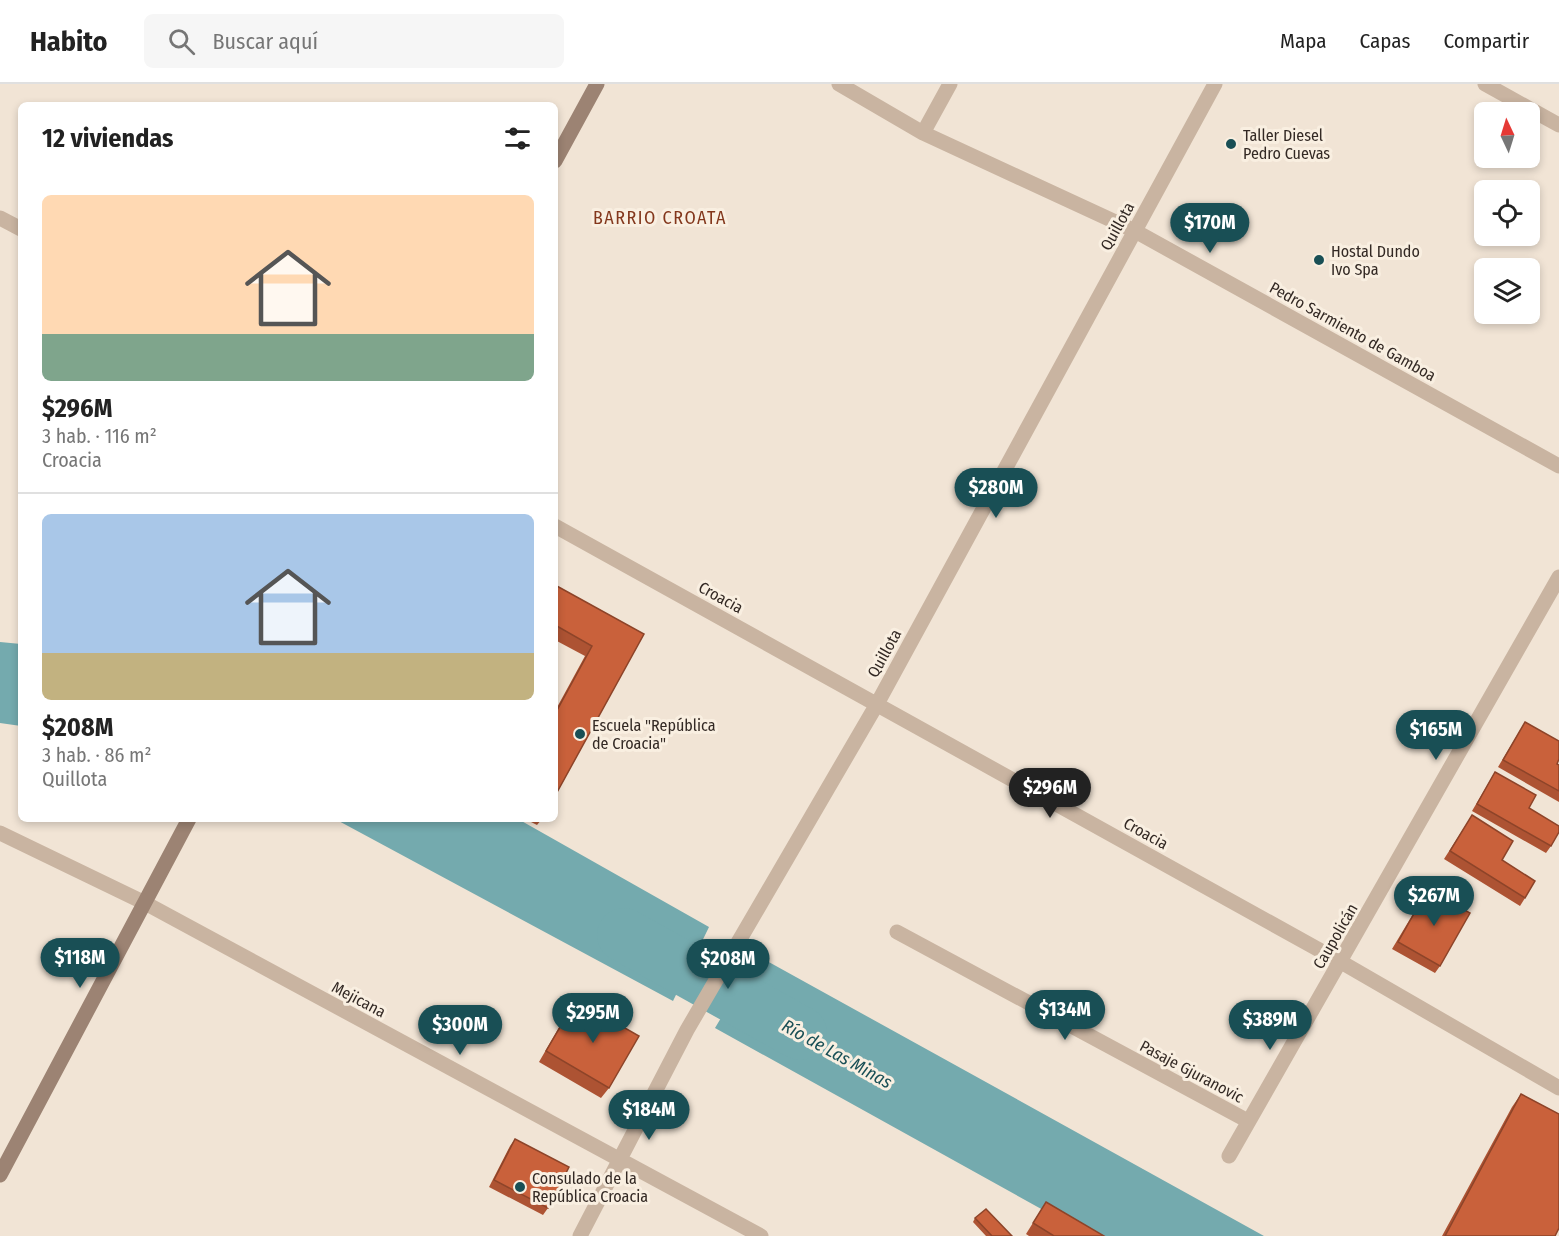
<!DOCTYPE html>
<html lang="es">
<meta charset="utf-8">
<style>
:root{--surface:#fff;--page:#f6f6f6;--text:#222;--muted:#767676;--line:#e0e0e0;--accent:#194f55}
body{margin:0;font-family:"Fira Sans Condensed",sans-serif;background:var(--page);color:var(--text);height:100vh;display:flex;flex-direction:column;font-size:22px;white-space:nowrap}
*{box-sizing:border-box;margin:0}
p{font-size:20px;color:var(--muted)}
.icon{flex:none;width:33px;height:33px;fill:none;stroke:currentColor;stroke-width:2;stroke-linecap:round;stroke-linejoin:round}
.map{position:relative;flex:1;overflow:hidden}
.side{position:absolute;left:18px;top:18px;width:540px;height:720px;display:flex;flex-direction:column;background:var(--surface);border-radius:9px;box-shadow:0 3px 9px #0003}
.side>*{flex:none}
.needle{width:39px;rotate:356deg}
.tools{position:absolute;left:1474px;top:18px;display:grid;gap:12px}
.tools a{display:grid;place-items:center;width:66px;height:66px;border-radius:9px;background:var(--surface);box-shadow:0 3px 9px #0003;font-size:30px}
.price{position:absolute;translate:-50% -51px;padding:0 14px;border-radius:21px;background:var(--accent);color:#fff;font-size:20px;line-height:39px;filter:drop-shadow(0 2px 3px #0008)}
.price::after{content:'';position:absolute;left:50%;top:36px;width:18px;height:14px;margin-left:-9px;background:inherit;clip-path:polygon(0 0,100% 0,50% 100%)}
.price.active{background:#222;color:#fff}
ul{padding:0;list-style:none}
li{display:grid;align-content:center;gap:12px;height:318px;padding:0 24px}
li+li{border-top:2px solid var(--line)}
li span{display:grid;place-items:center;height:186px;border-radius:9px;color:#555}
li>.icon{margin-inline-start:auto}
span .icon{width:108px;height:108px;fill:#fffc;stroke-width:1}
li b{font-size:26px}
h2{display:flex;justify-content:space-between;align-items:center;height:72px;padding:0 24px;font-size:26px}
header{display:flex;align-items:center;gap:36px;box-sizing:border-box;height:84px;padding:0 30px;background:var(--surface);border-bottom:2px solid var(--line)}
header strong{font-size:28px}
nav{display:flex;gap:33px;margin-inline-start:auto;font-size:21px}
.search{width:420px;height:54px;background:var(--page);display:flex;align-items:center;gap:15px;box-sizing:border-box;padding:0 21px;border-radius:9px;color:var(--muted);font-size:22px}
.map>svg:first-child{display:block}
.water{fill:#74aaae}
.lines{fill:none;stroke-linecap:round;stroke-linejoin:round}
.river{stroke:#74aaae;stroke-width:54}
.street{stroke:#c9b4a1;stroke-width:15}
.secondary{stroke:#9c8373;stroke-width:15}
.wall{fill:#ad5333}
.building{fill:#c9613b;stroke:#8d4429;stroke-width:1.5}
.poi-dot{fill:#194f55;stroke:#f9efe1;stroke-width:2}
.labels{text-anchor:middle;stroke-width:6;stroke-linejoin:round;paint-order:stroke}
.poi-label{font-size:16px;fill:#332924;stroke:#f9efe1;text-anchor:start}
.street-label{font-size:16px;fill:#332924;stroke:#f9efe1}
.neighbourhood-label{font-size:18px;letter-spacing:1.5px;fill:#83371c;stroke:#f9efe1}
.water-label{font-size:18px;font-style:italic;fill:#194f55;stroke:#f9efe1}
</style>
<header>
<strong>Habito</strong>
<div class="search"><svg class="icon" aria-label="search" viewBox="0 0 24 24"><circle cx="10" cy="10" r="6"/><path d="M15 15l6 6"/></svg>Buscar aquí</div>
<nav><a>Mapa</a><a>Capas</a><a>Compartir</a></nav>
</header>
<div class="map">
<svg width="1559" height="1152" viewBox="0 0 1559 1152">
<rect width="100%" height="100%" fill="#f1e4d5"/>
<path class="water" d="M 0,558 L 21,560 L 21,642 L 0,639 Z
M 335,735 L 518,735 L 709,843 L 673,917 Z
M 758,872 L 1264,1152 L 1090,1152 L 715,944 Z"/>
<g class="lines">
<path class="river" d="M 624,851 L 800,949"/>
<path class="street" d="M 839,0 L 923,49 L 1135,147 L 1559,382
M 1485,0 L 1559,41
M 923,49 L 950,0
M 0,134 L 21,145
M 555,442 L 1341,878 L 1559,1004
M 0,749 L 145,819 L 761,1152
M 897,848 L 1248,1037
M 1229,1072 L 1559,493
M 580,1152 L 687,946 L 877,620 L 1215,0"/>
<path class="secondary" d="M 555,77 L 597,0
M 0,1091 L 189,735"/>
</g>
<path class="wall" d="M 555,501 L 644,550 L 555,712 L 555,627 L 585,572 L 555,556 Z
M 1525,638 L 1557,680 L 1559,681 L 1559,718 L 1498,683 Z
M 1495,688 L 1529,724 L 1551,762 L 1546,769 L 1472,727 Z
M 525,735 L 542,735 L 537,741 Z
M 1467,739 L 1502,776 L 1525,814 L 1520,822 L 1444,775 Z
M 1428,805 L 1440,882 L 1435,889 L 1392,865 Z
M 576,916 L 609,1004 L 601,1014 L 539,978 L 569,926 Z
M 1521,1010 L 1555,1152 L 1442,1152 L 1512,1023 Z
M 515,1055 L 548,1124 L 543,1131 L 489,1103 L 510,1062 Z
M 1046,1118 L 1104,1152 L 1029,1152 L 1026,1150 Z
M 975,1134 L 1012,1152 L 986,1152 L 973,1138 Z"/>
<path class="building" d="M 555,501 L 644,550 L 555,712 L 555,630 L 592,562 L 555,541 Z
M 1525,638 L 1559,657 L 1559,675 L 1557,680 L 1559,681 L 1559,707 L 1503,676 Z
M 1495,688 L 1536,711 L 1529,724 L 1559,742 L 1559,748 L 1551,762 L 1477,720 Z
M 1472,731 L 1513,757 L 1502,776 L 1535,797 L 1525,814 L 1450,767 Z
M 1428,805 L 1470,829 L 1440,882 L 1398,858 Z
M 576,916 L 639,952 L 609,1004 L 546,967 Z
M 1521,1010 L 1559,1030 L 1559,1144 L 1555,1152 L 1445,1152 Z
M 515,1055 L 569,1083 L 548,1124 L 494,1096 Z
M 1046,1118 L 1104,1152 L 1054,1152 L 1033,1139 Z
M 986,1125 L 1012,1152 L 992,1152 L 975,1134 Z"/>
<g class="poi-dot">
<circle cx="1231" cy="60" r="6"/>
<circle cx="1319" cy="176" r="6"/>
<circle cx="580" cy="650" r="6"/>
<circle cx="520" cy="1103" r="6"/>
</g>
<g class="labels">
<g class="poi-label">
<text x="1243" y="57">Taller Diesel<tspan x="1243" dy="18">Pedro Cuevas</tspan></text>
<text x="1331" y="173">Hostal Dundo<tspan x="1331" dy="18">Ivo Spa</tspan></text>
<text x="592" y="647">Escuela "República<tspan x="592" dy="18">de Croacia"</tspan></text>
<text x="532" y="1100">Consulado de la<tspan x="532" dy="18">República Croacia</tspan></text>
</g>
<g class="street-label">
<text transform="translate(1117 142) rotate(-61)" y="6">Quillota</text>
<text transform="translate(1353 247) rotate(29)" y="6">Pedro Sarmiento de Gamboa</text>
<text transform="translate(721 513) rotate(29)" y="6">Croacia</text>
<text transform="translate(884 569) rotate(-61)" y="6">Quillota</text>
<text transform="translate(1146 749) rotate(29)" y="6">Croacia</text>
<text transform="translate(1335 852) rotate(-60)" y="6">Caupolicán</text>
<text transform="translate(359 915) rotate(28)" y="6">Mejicana</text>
<text transform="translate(1192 987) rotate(28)" y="6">Pasaje Gjuranovic</text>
</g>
<g class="neighbourhood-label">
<text x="660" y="140">BARRIO CROATA</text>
</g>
<g class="water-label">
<text transform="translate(837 970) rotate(29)" y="6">Río de Las Minas</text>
</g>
</g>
</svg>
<div class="tools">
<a><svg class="needle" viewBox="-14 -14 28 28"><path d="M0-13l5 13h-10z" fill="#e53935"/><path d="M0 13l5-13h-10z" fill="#767676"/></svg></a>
<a><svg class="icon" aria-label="locate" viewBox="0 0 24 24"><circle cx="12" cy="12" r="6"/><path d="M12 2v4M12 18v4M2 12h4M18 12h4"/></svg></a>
<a><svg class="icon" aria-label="layers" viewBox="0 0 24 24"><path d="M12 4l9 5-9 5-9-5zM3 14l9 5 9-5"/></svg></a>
</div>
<b class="price" style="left:1210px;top:170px">$170M</b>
<b class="price" style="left:996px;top:435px">$280M</b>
<b class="price" style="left:1436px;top:677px">$165M</b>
<b class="price active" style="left:1050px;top:735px">$296M</b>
<b class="price" style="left:1434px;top:843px">$267M</b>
<b class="price" style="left:80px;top:905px">$118M</b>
<b class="price" style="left:728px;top:906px">$208M</b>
<b class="price" style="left:1065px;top:957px">$134M</b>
<b class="price" style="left:593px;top:960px">$295M</b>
<b class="price" style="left:1270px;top:967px">$389M</b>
<b class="price" style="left:460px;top:972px">$300M</b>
<b class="price" style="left:649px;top:1057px">$184M</b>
<section class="side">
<h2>12 viviendas<svg class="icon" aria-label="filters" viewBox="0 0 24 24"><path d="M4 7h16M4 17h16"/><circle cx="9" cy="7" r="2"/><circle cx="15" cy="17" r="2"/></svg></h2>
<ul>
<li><span style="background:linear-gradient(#ffd9b3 75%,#7fa58c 0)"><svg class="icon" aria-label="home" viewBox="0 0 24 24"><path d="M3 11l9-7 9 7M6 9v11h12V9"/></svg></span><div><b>$296M</b><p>3 hab. · 116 m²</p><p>Croacia</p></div></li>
<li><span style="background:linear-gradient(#a9c7e8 75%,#c2b280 0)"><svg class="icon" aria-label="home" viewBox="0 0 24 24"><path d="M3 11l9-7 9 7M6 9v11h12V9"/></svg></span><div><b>$208M</b><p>3 hab. · 86 m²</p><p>Quillota</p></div></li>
</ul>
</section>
</div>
